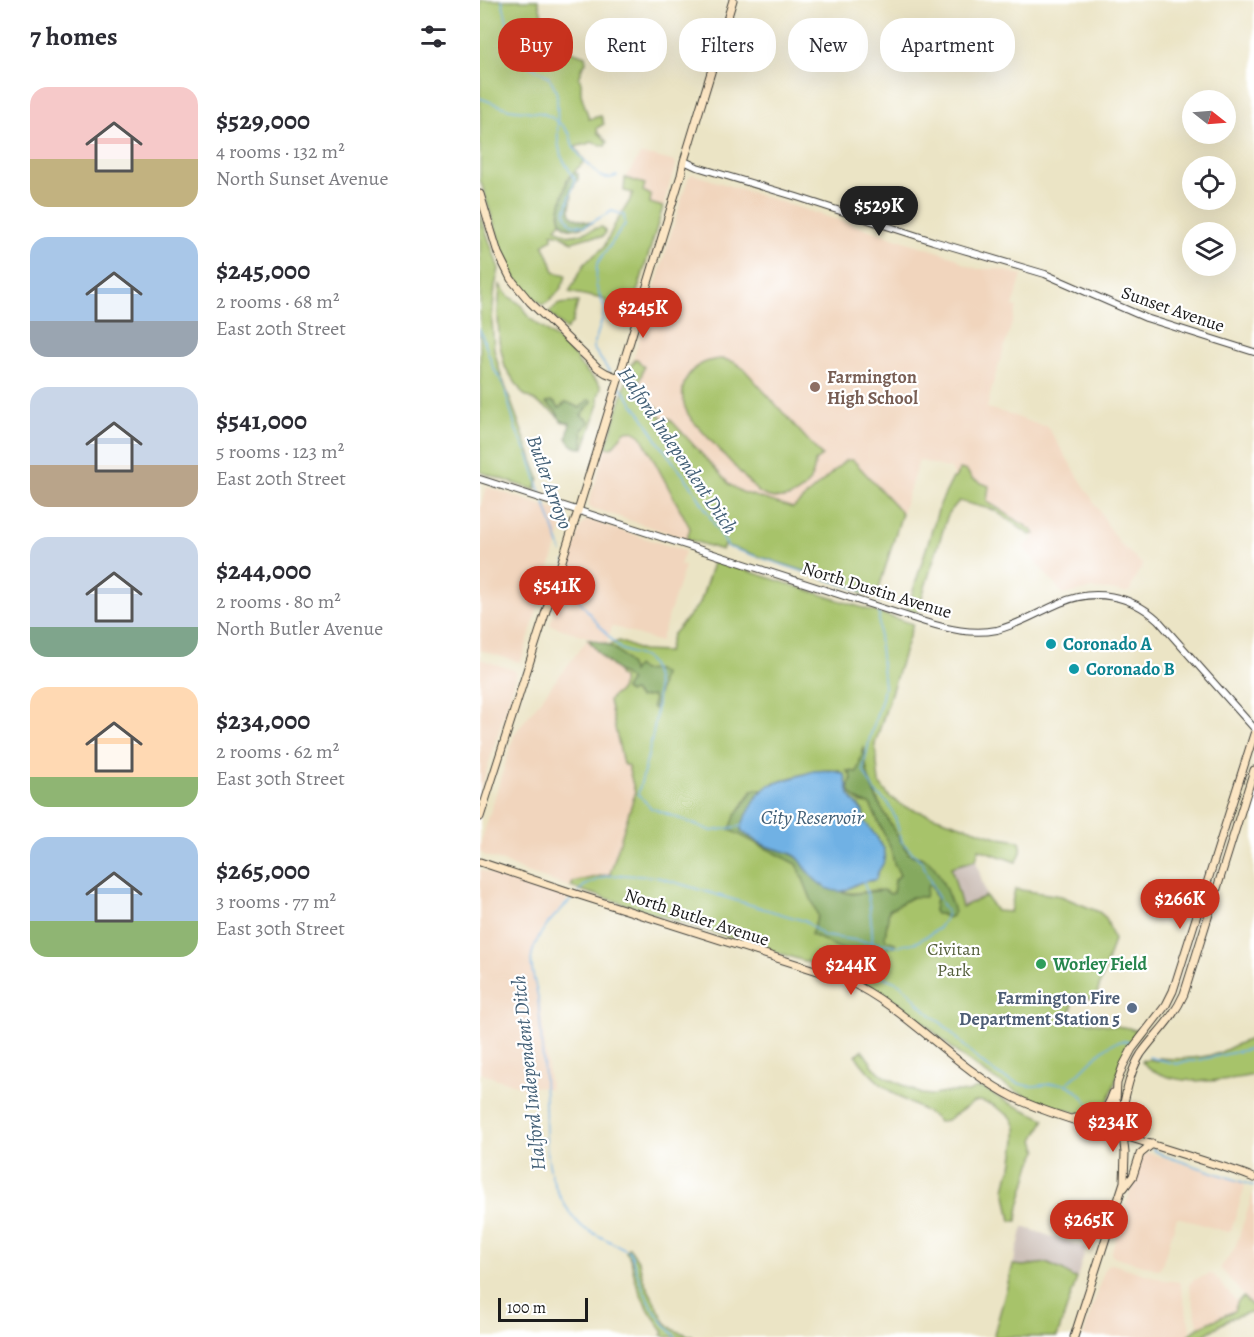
<!DOCTYPE html>
<meta charset="utf-8">
<style>
:root{--surface:#fff;--page:#f7f7f7;--text:#2b2b33;--muted:#7c7c81;--accent:#c8321e}
body{margin:0;font-family:Alegreya,serif;background:var(--page);color:var(--text);height:100vh;display:flex;flex-direction:column;font-size:22px;white-space:nowrap}
*{box-sizing:border-box;margin:0}
p{font-size:20px;color:var(--muted)}
.icon{flex:none;width:33px;height:33px;fill:none;stroke:currentColor;stroke-width:2;stroke-linecap:round;stroke-linejoin:round}
.map{position:relative;flex:1;overflow:hidden}
.side{display:flex;flex-direction:column;background:var(--surface);width:480px}
.side>*{flex:none}
.hud{position:absolute;left:18px;top:18px;width:570px;height:54px;display:flex;gap:12px}
.needle{width:39px;rotate:107deg}
.tools{position:absolute;left:702px;top:90px;display:grid;gap:12px}
.tools a{display:grid;place-items:center;width:54px;height:54px;border-radius:50%;background:var(--surface);box-shadow:0 6px 24px #0002;font-size:30px}
.scale{position:absolute;left:18px;bottom:15px;width:90px;box-sizing:border-box;padding-left:6px;border:3px solid #1c1c1c;border-top:0;font-size:16px;line-height:21px;white-space:nowrap;color:#1c1c1c;-webkit-text-stroke:4px #fff;paint-order:stroke}
.price{position:absolute;translate:-50% -51px;padding:0 14px;border-radius:21px;background:var(--accent);color:#fff;font-size:20px;line-height:39px;filter:drop-shadow(0 2px 3px #0008)}
.price::after{content:'';position:absolute;left:50%;top:36px;width:18px;height:14px;margin-left:-9px;background:inherit;clip-path:polygon(0 0,100% 0,50% 100%)}
.price.current{background:#222;color:#fff}
ul{padding:0;list-style:none}
li{display:flex;align-items:center;gap:18px;height:150px;padding:0 30px}
li span{display:grid;place-items:center;flex:none;width:168px;height:120px;border-radius:18px;color:#555}
li>.icon{margin-inline-start:auto}
span .icon{width:72px;height:72px;fill:#fffc;stroke-width:1}
li b{font-size:26px}
h2{display:flex;justify-content:space-between;align-items:center;height:72px;padding:0 30px;font-size:26px}
.tag{padding:0 21px;border-radius:24px;background:var(--surface);box-shadow:0 6px 24px #0002;font-size:21px;line-height:54px}
.tag.current{background:var(--accent);color:#fff}
main{display:flex;flex:1;min-height:0}
.map>svg:first-child{display:block}
.built{fill:#f1d5bd}
.industrial{fill:#cec1ba}
.green{fill:#a7c36a;stroke:#627043;stroke-width:1.5;fill-rule:evenodd}
.forest{fill:#85a95e;stroke:#50623d;stroke-width:1.5}
.water{fill:#70b1e4;stroke:#466680;stroke-width:1.5}
.lines{fill:none;stroke-linecap:round;stroke-linejoin:round}
.stream{stroke:#70b1e4;stroke-width:1.5}
.tertiary-casing{stroke:#3b3a35;stroke-width:8}
.secondary-casing{stroke:#3b3a35;stroke-width:9}
.tertiary{stroke:#fff;stroke-width:6}
.secondary{stroke:#fce6c4;stroke-width:7}
.education-dot{fill:#8d6e63;stroke:#fff;stroke-width:2}
.culture-dot{fill:#0f9aa8;stroke:#fff;stroke-width:2}
.leisure-dot{fill:#2e9e5b;stroke:#fff;stroke-width:2}
.service-dot{fill:#5c6f8a;stroke:#fff;stroke-width:2}
.labels{text-anchor:middle;stroke-width:4.5;stroke-linejoin:round;paint-order:stroke}
.street-label{font-size:18px;fill:#1c1c1c;stroke:#fff}
.education-label{font-size:18px;font-weight:bold;fill:#785e54;stroke:#fff;text-anchor:start}
.culture-label{font-size:18px;font-weight:bold;fill:#0d838f;stroke:#fff;text-anchor:start}
.park-label{font-size:18px;fill:#545f3b;stroke:#fff}
.leisure-label{font-size:18px;font-weight:bold;fill:#27864d;stroke:#fff;text-anchor:start}
.service-label{font-size:18px;font-weight:bold;fill:#4e5e75;stroke:#fff;text-anchor:end}
.water-label{font-size:20px;font-style:italic;fill:#425f76;stroke:#fff}
</style>
<main>
<section class="side">
<h2>7 homes<svg class="icon" aria-label="filters" viewBox="0 0 24 24"><path d="M4 7h16M4 17h16"/><circle cx="9" cy="7" r="2"/><circle cx="15" cy="17" r="2"/></svg></h2>
<ul>
<li><span style="background:linear-gradient(#f6c9c9 60%,#c2b280 0)"><svg class="icon" aria-label="home" viewBox="0 0 24 24"><path d="M3 11l9-7 9 7M6 9v11h12V9"/></svg></span><div><b>$529,000</b><p>4 rooms · 132 m²</p><p>North Sunset Avenue</p></div></li>
<li><span style="background:linear-gradient(#a9c7e8 70%,#9aa5b1 0)"><svg class="icon" aria-label="home" viewBox="0 0 24 24"><path d="M3 11l9-7 9 7M6 9v11h12V9"/></svg></span><div><b>$245,000</b><p>2 rooms · 68 m²</p><p>East 20th Street</p></div></li>
<li><span style="background:linear-gradient(#c9d6e8 65%,#b9a48a 0)"><svg class="icon" aria-label="home" viewBox="0 0 24 24"><path d="M3 11l9-7 9 7M6 9v11h12V9"/></svg></span><div><b>$541,000</b><p>5 rooms · 123 m²</p><p>East 20th Street</p></div></li>
<li><span style="background:linear-gradient(#c9d6e8 75%,#7fa58c 0)"><svg class="icon" aria-label="home" viewBox="0 0 24 24"><path d="M3 11l9-7 9 7M6 9v11h12V9"/></svg></span><div><b>$244,000</b><p>2 rooms · 80 m²</p><p>North Butler Avenue</p></div></li>
<li><span style="background:linear-gradient(#ffd9b3 75%,#8fb573 0)"><svg class="icon" aria-label="home" viewBox="0 0 24 24"><path d="M3 11l9-7 9 7M6 9v11h12V9"/></svg></span><div><b>$234,000</b><p>2 rooms · 62 m²</p><p>East 30th Street</p></div></li>
<li><span style="background:linear-gradient(#a9c7e8 70%,#8fb573 0)"><svg class="icon" aria-label="home" viewBox="0 0 24 24"><path d="M3 11l9-7 9 7M6 9v11h12V9"/></svg></span><div><b>$265,000</b><p>3 rooms · 77 m²</p><p>East 30th Street</p></div></li>
</ul>
</section>
<div class="map">
<svg width="774" height="1337" viewBox="0 0 774 1337">
<rect width="100%" height="100%" fill="#fff"/>
<filter id="ink" filterUnits="userSpaceOnUse"><feTurbulence type="fractalNoise" baseFrequency=".0167" numOctaves="2"/><feDisplacementMap in="SourceGraphic" scale="12" xChannelSelector="R" yChannelSelector="G"/><feConvolveMatrix kernelMatrix="1 2 1 2 8 2 1 2 1" color-interpolation-filters="sRGB"/></filter>
<filter id="wash" filterUnits="userSpaceOnUse"><feTurbulence type="fractalNoise" baseFrequency=".008" numOctaves="4" result="noise"/><feDisplacementMap in="SourceGraphic" scale="24" xChannelSelector="R" yChannelSelector="G"/><feGaussianBlur stdDeviation="1.35" result="paint"/><feColorMatrix in="noise" values="0 0 0 0 0 0 0 0 0 0 0 0 0 0 0 0 0 1.4 0 .05"/><feComposite in="paint" operator="in"/></filter>
<g filter="url(#wash)">
<rect width="100%" height="100%" fill="#ebe4c5"/>
<path class="built" d="M 160,155 L 173,156 L 195,162 L 196,163 L 195,170 L 192,175 L 183,207 L 170,203 L 163,191 L 164,184 L 145,178 Z
M 212,174 L 475,257 L 483,264 L 497,269 L 518,269 L 542,275 L 533,306 L 537,307 L 513,383 L 507,408 L 529,414 L 558,425 L 567,426 L 627,523 L 627,524 L 633,534 L 638,540 L 637,541 L 663,565 L 657,574 L 650,591 L 644,593 L 631,590 L 609,589 L 584,595 L 543,547 L 554,538 L 550,535 L 555,534 L 551,529 L 537,522 L 519,508 L 507,502 L 509,486 L 492,479 L 474,478 L 473,478 L 474,475 L 471,469 L 439,460 L 422,513 L 373,460 L 366,460 L 313,508 L 262,492 L 245,481 L 189,418 L 185,421 L 177,413 L 179,408 L 159,396 L 157,391 L 164,367 L 152,363 L 208,178 Z
M 150,430 L 155,432 L 161,436 L 210,528 L 207,539 L 112,508 L 109,505 L 109,502 L 126,447 L 128,448 L 134,446 L 142,433 Z
M 7,487 L 82,512 L 86,516 L 42,659 L 39,662 L 0,650 L 0,507 Z
M 108,520 L 205,551 L 200,565 L 205,566 L 180,642 L 132,626 L 127,643 L 70,625 L 101,526 L 104,522 Z
M 108,639 L 114,647 L 137,671 L 139,676 L 142,677 L 143,685 L 140,691 L 134,696 L 156,793 L 130,874 L 93,882 L 91,887 L 47,873 L 27,863 L 4,855 L 0,851 L 0,845 L 35,733 Z
M 0,659 L 34,670 L 37,673 L 0,791 Z
M 0,870 L 84,895 L 87,899 L 86,902 L 60,931 L 50,960 L 50,965 L 58,993 L 61,1009 L 70,1089 L 55,1086 L 51,1090 L 0,1073 Z
M 665,1153 L 669,1153 L 761,1182 L 765,1186 L 751,1231 L 747,1232 L 697,1217 L 682,1265 L 680,1269 L 677,1269 L 633,1256 L 631,1254 L 661,1157 Z
M 774,1191 L 774,1304 L 772,1306 L 741,1269 L 741,1267 L 748,1258 L 755,1248 Z
M 632,1264 L 684,1280 L 699,1282 L 700,1284 L 711,1333 L 706,1337 L 603,1337 L 625,1268 L 628,1265 Z
M 730,1274 L 734,1275 L 754,1299 L 758,1301 L 754,1311 L 719,1328 L 709,1285 L 713,1280 Z"/>
<path class="industrial" d="M 496,860 L 506,896 L 482,908 L 470,867 Z
M 543,1227 L 606,1248 L 597,1278 L 592,1277 L 584,1270 L 566,1263 L 544,1266 L 533,1265 Z"/>
<path class="green" d="M 0,0 L 58,0 L 71,49 L 86,49 L 105,56 L 106,62 L 101,69 L 101,73 L 99,78 L 101,82 L 101,94 L 109,119 L 121,116 L 124,124 L 117,128 L 118,134 L 120,134 L 127,142 L 125,146 L 111,142 L 110,143 L 95,147 L 105,161 L 87,179 L 79,213 L 81,222 L 76,228 C 94,243 103,230 122,227 L 125,230 L 125,234 L 122,237 L 109,237 L 92,242 L 81,235 L 72,233 L 72,239 L 63,245 C 68,253 71,262 74,272 C 78,274 82,273 86,275 C 84,287 74,299 63,305 L 53,298 L 34,277 L 30,269 L 22,250 L 0,179 Z
M 145,178 L 165,184 L 163,191 L 171,195 L 170,203 L 183,207 L 151,312 L 126,305 L 126,301 L 123,299 L 89,292 L 105,263 L 124,247 L 135,224 L 149,202 L 153,193 L 144,191 Z
M 0,214 L 19,269 L 15,286 L 12,320 L 14,349 L 20,372 L 59,478 L 55,490 L 0,472 Z
M 20,285 L 27,295 L 40,304 L 51,319 L 77,339 L 97,359 L 98,363 L 120,385 L 121,388 L 118,397 L 119,404 L 104,448 L 103,448 C 103,442 103,436 102,430 L 107,425 L 109,421 L 101,415 L 106,408 L 105,403 L 100,408 L 91,404 L 85,403 L 78,408 L 75,403 L 71,401 L 67,403 L 76,411 L 78,417 L 73,412 L 43,394 L 25,367 L 19,341 L 18,312 Z
M 98,302 L 92,323 L 86,330 L 69,312 L 79,304 Z
M 155,359 L 157,359 L 164,367 L 157,391 L 159,396 L 179,408 L 177,413 L 185,421 L 189,418 L 250,485 L 262,492 L 313,508 L 366,460 L 373,460 L 422,513 L 396,598 L 379,593 L 380,589 L 244,545 L 242,550 L 207,539 L 210,528 L 161,436 C 142,422 143,438 131,448 L 126,447 L 152,363 L 154,363 Z
M 242,359 L 254,362 L 264,369 L 342,456 L 335,461 C 334,492 304,508 278,492 L 212,420 C 191,392 207,360 242,359 Z
M 480,469 L 487,471 L 492,479 L 509,486 L 507,502 C 517,507 525,513 534,519 C 542,524 550,527 555,534 L 550,535 L 514,510 L 479,501 L 468,514 L 437,613 L 427,610 L 460,504 L 473,478 L 475,478 Z
M 234,560 L 433,624 L 395,744 L 399,783 L 409,796 L 423,806 L 520,838 L 539,841 C 544,848 540,857 536,862 L 499,849 L 496,860 L 471,867 L 482,907 L 506,896 L 516,911 L 530,912 L 535,889 L 581,896 L 619,912 L 626,918 L 634,940 L 615,1000 L 596,994 L 588,1019 L 649,1028 L 661,1032 C 654,1040 648,1049 643,1058 C 637,1071 631,1106 619,1112 C 608,1117 597,1113 587,1110 C 549,1101 512,1080 481,1056 C 460,1038 441,1018 418,1003 C 401,991 384,982 365,974 L 91,887 L 93,882 L 130,874 L 155,793 L 148,766 L 143,764 L 129,701 C 134,690 144,697 142,678 L 139,676 L 137,671 L 149,678 L 150,681 L 149,683 L 156,696 L 172,696 L 174,699 L 172,705 L 174,709 L 176,670 L 162,671 L 154,670 L 152,672 C 151,661 138,652 129,645 L 139,641 L 162,651 L 188,652 L 192,635 L 220,603 ZM 384,749 C 385,755 385,765 387,772 C 395,801 413,829 429,854 L 446,859 L 473,909 L 464,916 L 454,911 L 456,898 L 451,886 L 448,885 L 437,896 C 429,897 417,906 409,910 L 405,937 L 406,940 L 415,943 C 379,960 364,950 331,934 L 338,916 L 317,864 L 250,829 L 281,790 L 281,792 C 292,781 346,765 361,772 C 368,775 366,787 368,793 C 371,800 379,805 383,811 C 385,816 384,820 386,825 C 391,833 403,842 404,852 C 405,863 398,872 392,881 C 378,879 372,890 361,891 C 379,898 393,884 411,894 L 413,893 L 415,880 L 420,875 L 414,863 L 411,849 L 390,804 L 381,803 L 370,793 C 371,784 373,778 368,771 L 377,772 Z
M 771,1039 L 774,1040 L 774,1075 C 740,1082 688,1088 662,1062 L 663,1060 L 665,1061 L 669,1059 L 677,1061 L 679,1058 C 692,1060 723,1058 736,1054 C 748,1050 758,1042 771,1039 Z
M 382,1050 L 394,1067 L 404,1076 L 441,1094 L 452,1095 L 472,1092 L 488,1092 L 497,1088 L 500,1089 L 501,1087 L 527,1102 L 565,1119 L 554,1140 L 558,1151 L 551,1164 L 539,1206 L 537,1221 L 531,1221 L 525,1189 L 529,1172 L 532,1167 L 536,1140 L 536,1127 L 531,1117 L 513,1105 L 500,1101 L 494,1102 L 467,1120 L 459,1122 C 451,1112 439,1109 428,1102 C 407,1091 389,1075 376,1056 Z
M 149,1247 L 159,1262 L 163,1279 L 185,1322 L 194,1330 L 214,1337 L 186,1337 L 182,1335 L 184,1332 C 171,1314 161,1300 155,1278 C 152,1269 153,1258 146,1252 Z
M 566,1263 L 584,1271 L 592,1277 L 597,1278 L 577,1337 L 515,1337 L 514,1334 L 533,1265 L 544,1266 Z
M 763,1297 L 772,1306 L 774,1304 L 774,1313 L 767,1313 L 751,1318 L 721,1337 L 706,1337 L 721,1326 L 754,1311 L 758,1301 Z"/>
<path class="forest" d="M 95,172 L 98,174 L 98,179 L 91,191 C 93,197 91,201 90,207 C 88,219 103,220 112,223 C 83,236 75,224 83,196 C 87,184 85,180 95,172 Z
M 108,400 L 112,400 L 112,402 L 101,415 L 109,421 L 107,425 L 102,430 C 103,436 102,442 103,448 C 94,448 91,445 87,438 L 90,423 L 81,421 L 76,411 L 66,403 L 71,401 L 75,403 L 79,408 L 87,402 L 100,408 Z
M 108,639 C 115,641 123,642 128,645 C 137,649 151,662 152,672 L 156,666 L 162,671 L 176,670 L 183,674 L 175,708 L 172,707 L 174,699 L 172,696 L 159,698 L 153,691 L 148,693 L 145,689 L 150,681 C 147,677 143,675 139,672 C 127,663 116,651 108,639 Z
M 384,747 C 385,754 385,763 387,770 C 392,798 414,830 429,854 C 435,857 442,857 447,860 C 458,866 471,901 474,912 L 472,916 L 468,918 L 461,914 L 456,914 L 454,911 L 456,898 L 451,886 L 448,885 L 445,897 L 432,897 L 409,910 L 405,937 L 406,940 L 415,943 L 415,946 C 402,951 381,955 367,951 C 354,947 342,939 331,934 L 338,916 L 317,864 L 250,830 L 255,816 L 273,790 L 280,789 L 281,792 L 262,824 L 261,831 C 269,836 278,843 287,846 C 301,852 318,851 325,867 L 358,891 L 372,894 L 404,890 L 410,894 L 413,893 L 415,880 L 420,875 L 414,863 L 411,849 L 390,804 C 380,803 374,799 369,790 L 369,784 L 372,779 L 371,775 L 367,771 L 377,772 Z"/>
<path class="water" d="M 334,771 C 344,771 356,769 365,775 L 369,795 L 383,812 L 385,822 L 396,836 L 404,849 L 405,855 L 403,864 L 398,872 L 396,879 C 390,882 385,880 379,883 C 374,884 371,888 366,890 C 353,895 338,884 330,874 C 324,868 323,861 316,856 C 307,851 299,850 289,847 C 279,844 270,836 261,831 L 262,824 L 277,797 L 283,790 L 289,785 Z"/>
<g class="lines">
<path class="stream" d="M 22,0 C 25,10 32,50 37,56 C 52,75 70,65 77,95 L 78,142 L 81,156 L 95,180 L 85,213 L 91,224 L 105,226 L 132,211 L 144,215 L 145,224 L 117,264 L 116,285 L 125,310 L 113,348 L 129,371
M 0,98 L 29,109 L 62,113 L 71,117 L 82,125 L 90,135 L 93,146 L 101,157 L 121,177 L 130,178 L 137,176
M 0,329 L 13,367 L 24,386 L 36,430 L 49,456 L 62,497
M 139,385 L 163,417 L 179,443 L 213,488 L 248,547 L 398,596 L 399,603
M 64,501 L 82,553
M 85,561 C 89,572 92,585 97,596 C 100,603 134,644 141,649 C 150,654 164,654 170,663 C 189,692 166,762 158,794 L 171,808 L 232,831 L 262,826
M 383,881 C 390,897 390,914 392,931 C 393,942 390,963 397,972 C 403,979 414,980 421,985 C 430,991 436,1001 443,1008 C 452,1017 463,1023 471,1032 C 488,1050 505,1069 527,1079 C 533,1082 543,1085 549,1086 C 562,1087 579,1080 590,1086 C 601,1092 607,1103 616,1112
M 98,892 L 104,886 L 126,876 L 143,875 L 177,877 L 325,921 L 344,936 L 419,946 L 437,942 L 458,929 L 465,919 L 467,913 L 455,892 L 442,862 L 422,842 L 415,817 L 408,803 L 395,792 L 383,770 L 390,737 L 402,698 L 404,687 L 399,636 L 399,611
M 95,896 C 77,914 59,928 52,954 C 49,967 56,984 58,998 C 61,1033 64,1068 65,1103 C 66,1129 65,1155 73,1180 C 78,1196 92,1219 105,1229 L 149,1251 C 155,1261 157,1275 162,1286 C 169,1305 182,1323 196,1337
M 669,1057 L 697,1064 L 706,1061 L 715,1061 L 774,1048
M 585,1084 C 604,1075 626,1034 649,1042
M 621,1118 L 639,1130
M 672,1149 L 685,1156 L 774,1186"/>
</g>
</g>
<g filter="url(#ink)">
<g class="lines">
<g class="tertiary-casing">
<path id="tertiary" d="M 204,161 L 217,167 L 317,197 L 453,241 L 565,274 L 666,318 L 774,352
M 0,479 L 445,622 C 468,629 492,635 517,630 C 540,624 559,612 580,603 C 614,588 651,595 678,620 L 774,728"/>
</g>
<g class="secondary-casing">
<path id="secondary" d="M 0,194 L 18,253 L 31,279 L 50,302 L 118,368 L 126,373 L 139,378
M 0,817 L 98,511 L 201,175 L 204,161 L 253,0
M 0,862 L 96,894 L 366,980 C 430,1010 473,1067 535,1098 C 560,1110 586,1118 613,1126 C 648,1137 683,1148 718,1159 C 736,1165 756,1170 774,1178
M 641,1116 C 646,1095 649,1073 661,1054 C 676,1033 693,1019 704,994 L 774,770
M 594,1118 C 617,1117 625,1117 633,1093
M 644,1188 L 653,1176 L 660,1154 L 672,1144
M 594,1337 L 644,1182 L 645,1153 L 641,1116 L 636,1100 L 637,1083 L 643,1066 L 652,1049 L 686,1005 L 693,991 L 774,734"/>
</g>
<use href="#tertiary" class="tertiary"/>
<use href="#secondary" class="secondary"/>
</g>
</g>
<circle class="education-dot" cx="335" cy="387" r="6"/>
<g class="culture-dot">
<circle cx="571" cy="644" r="6"/>
<circle cx="594" cy="669" r="6"/>
</g>
<circle class="leisure-dot" cx="561" cy="964" r="6"/>
<circle class="service-dot" cx="652" cy="1008" r="6"/>
<g class="labels">
<g class="street-label">
<text transform="translate(693 309) rotate(19)" y="6">Sunset Avenue</text>
<text transform="translate(397 590) rotate(17)" y="6">North Dustin Avenue</text>
<text transform="translate(217 917) rotate(18)" y="6">North Butler Avenue</text>
</g>
<g class="education-label">
<text x="347" y="383">Farmington<tspan x="347" dy="21">High School</tspan></text>
</g>
<g class="culture-label">
<text x="583" y="650">Coronado A</text>
<text x="606" y="675">Coronado B</text>
</g>
<g class="park-label">
<text x="474" y="955">Civitan<tspan x="474" dy="21">Park</tspan></text>
</g>
<g class="leisure-label">
<text x="573" y="970">Worley Field</text>
</g>
<g class="service-label">
<text x="640" y="1004">Farmington Fire<tspan x="640" dy="21">Department Station 5</tspan></text>
</g>
<g class="water-label">
<text transform="translate(198 450) rotate(56)" y="7">Halford Independent Ditch</text>
<text transform="translate(70 482) rotate(70)" y="7">Butler Arroyo</text>
<text x="332" y="824">City Reservoir</text>
<text transform="translate(48 1073) rotate(-96)" y="7">Halford Independent Ditch</text>
</g>
</g>
</svg>
<div class="tools">
<a><svg class="needle" viewBox="-14 -14 28 28"><path d="M0-13l5 13h-10z" fill="#e53935"/><path d="M0 13l5-13h-10z" fill="#7c7c81"/></svg></a>
<a><svg class="icon" aria-label="locate" viewBox="0 0 24 24"><circle cx="12" cy="12" r="6"/><path d="M12 2v4M12 18v4M2 12h4M18 12h4"/></svg></a>
<a><svg class="icon" aria-label="layers" viewBox="0 0 24 24"><path d="M12 4l9 5-9 5-9-5zM3 14l9 5 9-5"/></svg></a>
</div>
<div class="scale">100 m</div>
<b class="price current" style="left:399px;top:237px">$529K</b>
<b class="price" style="left:163px;top:339px">$245K</b>
<b class="price" style="left:77px;top:617px">$541K</b>
<b class="price" style="left:700px;top:930px">$266K</b>
<b class="price" style="left:371px;top:996px">$244K</b>
<b class="price" style="left:633px;top:1153px">$234K</b>
<b class="price" style="left:609px;top:1251px">$265K</b>
<div class="hud">
<a class="tag current">Buy</a>
<a class="tag">Rent</a>
<a class="tag">Filters</a>
<a class="tag">New</a>
<a class="tag">Apartment</a>
</div>
</div>
</main>
